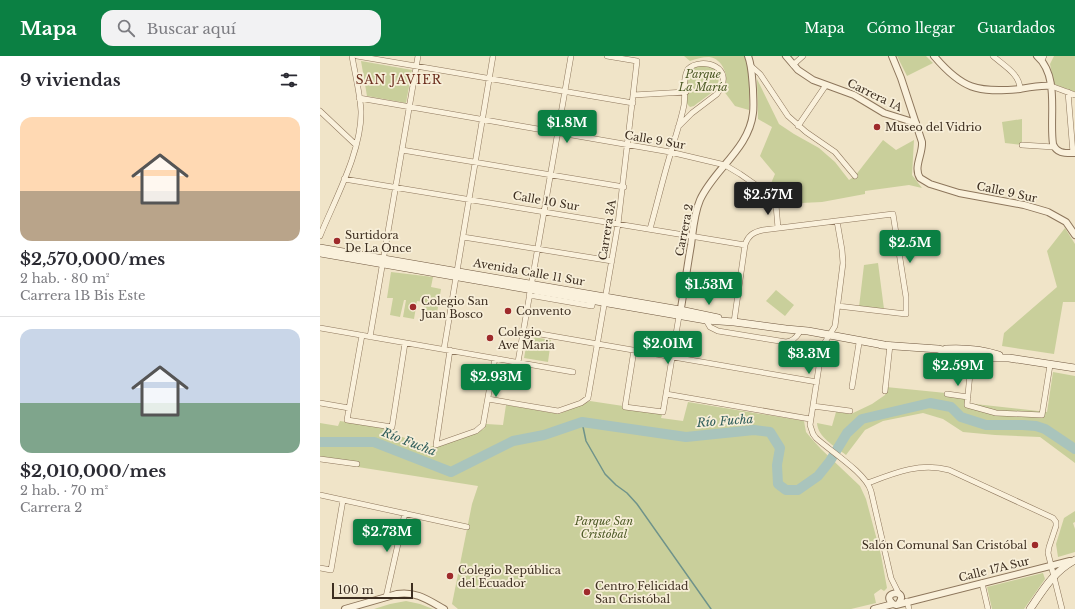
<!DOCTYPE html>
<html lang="es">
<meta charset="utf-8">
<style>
:root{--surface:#fff;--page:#f2f2f3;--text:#2b2b33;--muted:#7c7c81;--line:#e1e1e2;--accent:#0b8043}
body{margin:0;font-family:"Libre Baskerville",serif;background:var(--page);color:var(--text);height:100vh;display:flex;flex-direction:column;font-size:15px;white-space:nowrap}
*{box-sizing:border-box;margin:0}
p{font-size:13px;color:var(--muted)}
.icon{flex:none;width:22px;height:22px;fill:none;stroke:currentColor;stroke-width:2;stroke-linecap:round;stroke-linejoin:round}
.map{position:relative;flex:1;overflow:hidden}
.drawer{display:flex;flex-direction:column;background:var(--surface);width:320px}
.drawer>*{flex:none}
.scale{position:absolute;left:12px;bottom:10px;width:81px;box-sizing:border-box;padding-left:4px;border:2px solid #3d2e20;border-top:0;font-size:11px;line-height:14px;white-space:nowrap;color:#3d2e20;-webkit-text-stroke:3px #f7eed8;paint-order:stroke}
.price{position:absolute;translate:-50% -34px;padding:0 9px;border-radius:4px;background:var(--accent);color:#fff;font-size:13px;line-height:26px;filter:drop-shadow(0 1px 2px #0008)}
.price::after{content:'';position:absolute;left:50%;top:24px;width:12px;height:9px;margin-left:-6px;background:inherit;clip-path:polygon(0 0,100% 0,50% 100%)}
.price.current{background:#222;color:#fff}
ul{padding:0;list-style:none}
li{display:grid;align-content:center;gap:8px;height:212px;padding:0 20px}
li+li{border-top:1px solid var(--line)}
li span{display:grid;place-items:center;height:124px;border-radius:12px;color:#555}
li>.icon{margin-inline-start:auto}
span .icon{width:72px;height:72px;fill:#fffc;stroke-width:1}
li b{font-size:17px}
h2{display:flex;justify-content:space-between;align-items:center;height:48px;padding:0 20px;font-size:17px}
header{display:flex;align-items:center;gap:24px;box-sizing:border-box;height:56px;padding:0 20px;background:var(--accent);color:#fff}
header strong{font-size:19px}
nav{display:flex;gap:22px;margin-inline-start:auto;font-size:14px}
.search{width:280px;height:36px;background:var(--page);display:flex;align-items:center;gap:10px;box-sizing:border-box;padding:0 14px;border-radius:12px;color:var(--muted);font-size:15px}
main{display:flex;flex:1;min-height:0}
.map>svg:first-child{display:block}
.green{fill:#c9cf9b}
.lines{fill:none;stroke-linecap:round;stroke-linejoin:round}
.stream{stroke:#6f938a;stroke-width:1.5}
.river{stroke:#a9c4bc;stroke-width:10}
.minor-casing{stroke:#8d765c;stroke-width:6}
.tertiary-casing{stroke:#8d765c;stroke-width:8}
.secondary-casing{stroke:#6f573f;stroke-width:8}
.minor{stroke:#faf1dc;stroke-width:5}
.tertiary{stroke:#faf1dc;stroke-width:6}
.secondary{stroke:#faf1dc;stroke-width:7}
.poi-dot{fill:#9e2a2b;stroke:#f7eed8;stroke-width:1.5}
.labels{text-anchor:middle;stroke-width:3.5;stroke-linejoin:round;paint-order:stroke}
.park-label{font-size:11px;font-style:italic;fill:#4d5a26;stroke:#f7eed8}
.street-label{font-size:11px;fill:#3d2e20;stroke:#f7eed8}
.poi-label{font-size:11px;fill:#3d2e20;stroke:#f7eed8;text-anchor:start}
.neighbourhood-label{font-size:12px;letter-spacing:1px;fill:#6b2e1e;stroke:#f7eed8}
.water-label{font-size:12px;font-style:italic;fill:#2f5d5a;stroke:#f7eed8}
</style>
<header>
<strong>Mapa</strong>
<div class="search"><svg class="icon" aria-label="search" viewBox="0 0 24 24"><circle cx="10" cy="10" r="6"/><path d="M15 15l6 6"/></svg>Buscar aquí</div>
<nav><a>Mapa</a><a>Cómo llegar</a><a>Guardados</a></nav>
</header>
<main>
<section class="drawer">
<h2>9 viviendas<svg class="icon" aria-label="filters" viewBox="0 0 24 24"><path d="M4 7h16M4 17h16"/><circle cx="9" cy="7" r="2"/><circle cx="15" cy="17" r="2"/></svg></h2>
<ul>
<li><span style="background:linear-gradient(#ffd9b3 60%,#b9a48a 0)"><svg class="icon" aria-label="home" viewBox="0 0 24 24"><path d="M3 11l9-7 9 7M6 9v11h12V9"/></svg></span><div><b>$2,570,000/mes</b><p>2 hab. · 80 m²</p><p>Carrera 1B Bis Este</p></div></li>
<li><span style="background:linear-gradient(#c9d6e8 60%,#7fa58c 0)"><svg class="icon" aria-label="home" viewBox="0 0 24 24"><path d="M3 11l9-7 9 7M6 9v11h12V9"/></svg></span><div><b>$2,010,000/mes</b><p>2 hab. · 70 m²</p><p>Carrera 2</p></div></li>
</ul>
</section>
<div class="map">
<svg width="755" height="553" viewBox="0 0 755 553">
<rect width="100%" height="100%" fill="#f0e4c8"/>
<path class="green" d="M 364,0 L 425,0 C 431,17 429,36 429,54 L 415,50 L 403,34 C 411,23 403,2 389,1 C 382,1 376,3 370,5 Z
M 577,0 L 606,0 L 613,7 L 587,20 Z
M 734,0 L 755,0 L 755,36 L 734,28 L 730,8 Z
M 41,5 L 92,14 L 86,47 L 47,40 Z
M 382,7 C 390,10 396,10 398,20 C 402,34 383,42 374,50 L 370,51 L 368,49 L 367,47 C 368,30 363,14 382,7 Z
M 437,23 L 459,68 L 474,78 L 499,92 L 515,106 L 529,124 L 535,120 L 563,84 L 576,94 L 594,84 L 592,119 L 602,132 L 589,129 L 545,135 L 545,138 L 502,146 L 460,148 L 449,132 L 455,118 L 440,100 L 452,71 L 438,63 Z
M 702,63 L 702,89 L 685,87 L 682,66 Z
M 745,172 L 755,188 L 755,246 L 743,246 L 734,298 L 682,290 L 684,277 L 737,231 L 727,195 Z
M 558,207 L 564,253 L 539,251 L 544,209 Z
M 71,216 L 113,221 L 111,231 L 121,233 L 117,257 L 103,255 L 105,246 L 97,245 L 94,263 L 83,261 L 86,244 L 84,244 L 80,261 L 70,259 L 73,242 L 67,242 Z
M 456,234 L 474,249 L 465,260 L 446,245 Z
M 208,280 L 231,284 L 228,306 L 204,302 Z
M 733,316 L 755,320 L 755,407 L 720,381 L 675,379 L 643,376 L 623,363 L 603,357 L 563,365 L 545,374 L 526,399 C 515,390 498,382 497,367 L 512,370 L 516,356 L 531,358 L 552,348 L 565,339 L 566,331 L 646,339 L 646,347 L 727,356 Z
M 270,345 L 343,356 L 341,362 L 363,365 L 368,346 L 484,365 L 486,376 L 491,382 L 501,393 L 540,430 L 546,443 L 561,499 L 567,532 L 564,535 L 561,533 L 554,538 L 556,547 L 531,553 L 138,553 L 132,548 L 152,448 L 158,430 L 0,405 L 0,367 L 18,370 L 20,365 L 72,373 L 71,377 L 110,391 L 164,373 L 166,368 L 183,369 L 186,349 L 239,358 Z
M 755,455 L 755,466 L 753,467 L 755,473 L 755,496 L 738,501 L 736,488 L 744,462 Z
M 723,517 L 725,523 L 704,553 L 672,553 L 667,531 Z
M 86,545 L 100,548 L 113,553 L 54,553 L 70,548 Z"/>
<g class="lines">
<path class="stream" d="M 262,366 L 266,385 L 285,418 L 296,429 L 307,437 L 317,448 L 391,553"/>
<path class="river" d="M 0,386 L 54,386 L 131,416 L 193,385 L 224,379 L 262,366 L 366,381 L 434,374 L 450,376 L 460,392 L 457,409 L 458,428 L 466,434 L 478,434 L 498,420 L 510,405 L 527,377 L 542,363 L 610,347 L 631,351 L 641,361 L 666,369 L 703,369 L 716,370 L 725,373 L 755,393"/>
<g class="minor-casing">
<path id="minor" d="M 37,0 L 313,47
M 673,0 C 683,9 700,18 700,33
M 722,4 L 724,0
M 473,9 L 483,0
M 431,10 L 440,18 L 468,60 L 486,76 L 515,96 L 535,120
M 731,30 L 755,39
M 748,36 L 753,97
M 313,39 L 366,36
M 39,42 L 350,96 L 405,109 L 420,118 L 446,136 L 452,142 L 456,149 L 458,172
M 0,55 L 36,89
M 478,70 L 506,29
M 702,89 L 734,91
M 82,94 L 304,131
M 24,123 L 425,189
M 517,165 L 522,194 L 523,207 L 515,270 L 502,291 L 490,369 L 493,378 L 496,382 C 510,395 546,417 551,435 L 571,522 L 579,538
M 330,173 C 337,148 343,122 351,96 C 355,81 361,65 364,49 C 366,38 362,23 368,13 C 381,0 418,11 397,38 L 372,57 L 358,71
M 0,180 C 15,143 42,95 41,55 C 40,37 35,18 32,0
M 143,181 L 292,205
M 209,239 L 272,250 L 273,245
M 386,264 L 390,271 L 398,275 L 466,286 C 472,285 476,282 479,277
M 414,266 L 425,189 C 428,179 434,176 443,174 L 573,158 L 586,241 L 586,258 L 518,250
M 0,272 L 253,316
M 203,275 L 497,326
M 42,279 L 27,364 L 72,371 L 85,287
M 50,281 L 98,0
M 124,293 L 173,0
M 130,294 L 116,389 L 156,375 L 163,369 L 175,302
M 314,294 L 305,351 L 343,356 L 359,260
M 652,297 L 647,349 L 676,357 L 722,359 L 730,309
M 198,306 L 251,0
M 532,331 L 539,287
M 565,335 L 570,289
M 346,338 L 490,363
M 627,338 L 648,341
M 168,343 L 238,355 L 261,347 L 268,342 L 298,168 L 317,5 L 287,0
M 0,347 L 29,352
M 493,350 L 530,355
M 0,403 L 37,408
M 548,427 C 574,417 600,406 629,414 L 733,462 L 736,466 L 736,470 L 729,491 L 728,497 L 742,553
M 0,439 L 147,471
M 0,512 L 11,514 L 23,444
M 662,527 L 668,553
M 66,541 L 85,457
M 587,545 L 589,553"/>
</g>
<g class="tertiary-casing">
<path id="tertiary" d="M 466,0 L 478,14 L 493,24 L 534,39 L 564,57 L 596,67
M 572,0 L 581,22 L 602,86 C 603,98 593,111 600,122 L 610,128 L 639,137 L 704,149 L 728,156 L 746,166 L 755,179
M 614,0 C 642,33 657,37 700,33 C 711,31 721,29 731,30
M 717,0 C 740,20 729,61 733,88 C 737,98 745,97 755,97
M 360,258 C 364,235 367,212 371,189 C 373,174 374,158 380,144 C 394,113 429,93 433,57 C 434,49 433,41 433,33 C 432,22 432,10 428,0
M 573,548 C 559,536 589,532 579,547
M 25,553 L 77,538 C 96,535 108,544 124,553
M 554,553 L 573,548 L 576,549 L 750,505"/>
</g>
<g class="secondary-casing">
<path id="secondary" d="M 0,192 L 360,254 L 398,262
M 0,197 L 386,264 L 414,266 L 466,273 L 488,275 L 564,289
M 561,289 L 618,293 L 634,297 L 671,302 L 689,302 L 755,312
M 626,293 C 643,292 663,294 679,299
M 710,553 C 723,534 734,515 755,504"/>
</g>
<use href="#minor" class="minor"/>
<use href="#tertiary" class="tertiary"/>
<use href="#secondary" class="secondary"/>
</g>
<g class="poi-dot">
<circle cx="557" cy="71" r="4"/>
<circle cx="17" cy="185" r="4"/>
<circle cx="93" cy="251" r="4"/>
<circle cx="188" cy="255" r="4"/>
<circle cx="170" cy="282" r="4"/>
<circle cx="715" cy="489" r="4"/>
<circle cx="130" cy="520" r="4"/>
<circle cx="267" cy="536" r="4"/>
</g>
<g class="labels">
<g class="park-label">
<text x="383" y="22">Parque<tspan x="383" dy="13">La María</tspan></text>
<text x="284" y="469">Parque San<tspan x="284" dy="13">Cristóbal</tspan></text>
</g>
<g class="street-label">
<text transform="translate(555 39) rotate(26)" y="4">Carrera 1A</text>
<text transform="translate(335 84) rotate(10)" y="4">Calle 9 Sur</text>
<text transform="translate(687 136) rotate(12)" y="4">Calle 9 Sur</text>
<text transform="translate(226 145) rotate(10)" y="4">Calle 10 Sur</text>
<text transform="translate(287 174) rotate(-81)" y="4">Carrera 3A</text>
<text transform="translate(364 174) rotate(-79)" y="4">Carrera 2</text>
<text transform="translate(209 216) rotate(10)" y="4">Avenida Calle 11 Sur</text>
<text transform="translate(674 513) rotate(-14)" y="4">Calle 17A Sur</text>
</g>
<g class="poi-label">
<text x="565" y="75">Museo del Vidrio</text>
<text x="25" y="183">Surtidora<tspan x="25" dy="13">De La Once</tspan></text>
<text x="101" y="249">Colegio San<tspan x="101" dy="13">Juan Bosco</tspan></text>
<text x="196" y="259">Convento</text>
<text x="178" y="280">Colegio<tspan x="178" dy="13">Ave Maria</tspan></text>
<text x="707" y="493" text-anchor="end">Salón Comunal San Cristóbal</text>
<text x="138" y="518">Colegio República<tspan x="138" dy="13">del Ecuador</tspan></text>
<text x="275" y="534">Centro Felicidad<tspan x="275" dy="13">San Cristóbal</tspan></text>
</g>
<g class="neighbourhood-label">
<text x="79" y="28">SAN JAVIER</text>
</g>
<g class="water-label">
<text transform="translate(405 365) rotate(-4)" y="4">Río Fucha</text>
<text transform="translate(89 386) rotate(21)" y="4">Río Fucha</text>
</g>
</g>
</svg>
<div class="scale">100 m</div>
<b class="price" style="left:247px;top:88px">$1.8M</b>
<b class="price current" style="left:448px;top:160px">$2.57M</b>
<b class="price" style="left:590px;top:208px">$2.5M</b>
<b class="price" style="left:389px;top:250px">$1.53M</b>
<b class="price" style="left:348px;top:309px">$2.01M</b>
<b class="price" style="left:489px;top:319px">$3.3M</b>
<b class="price" style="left:638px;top:331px">$2.59M</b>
<b class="price" style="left:176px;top:342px">$2.93M</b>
<b class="price" style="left:67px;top:497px">$2.73M</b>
</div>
</main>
